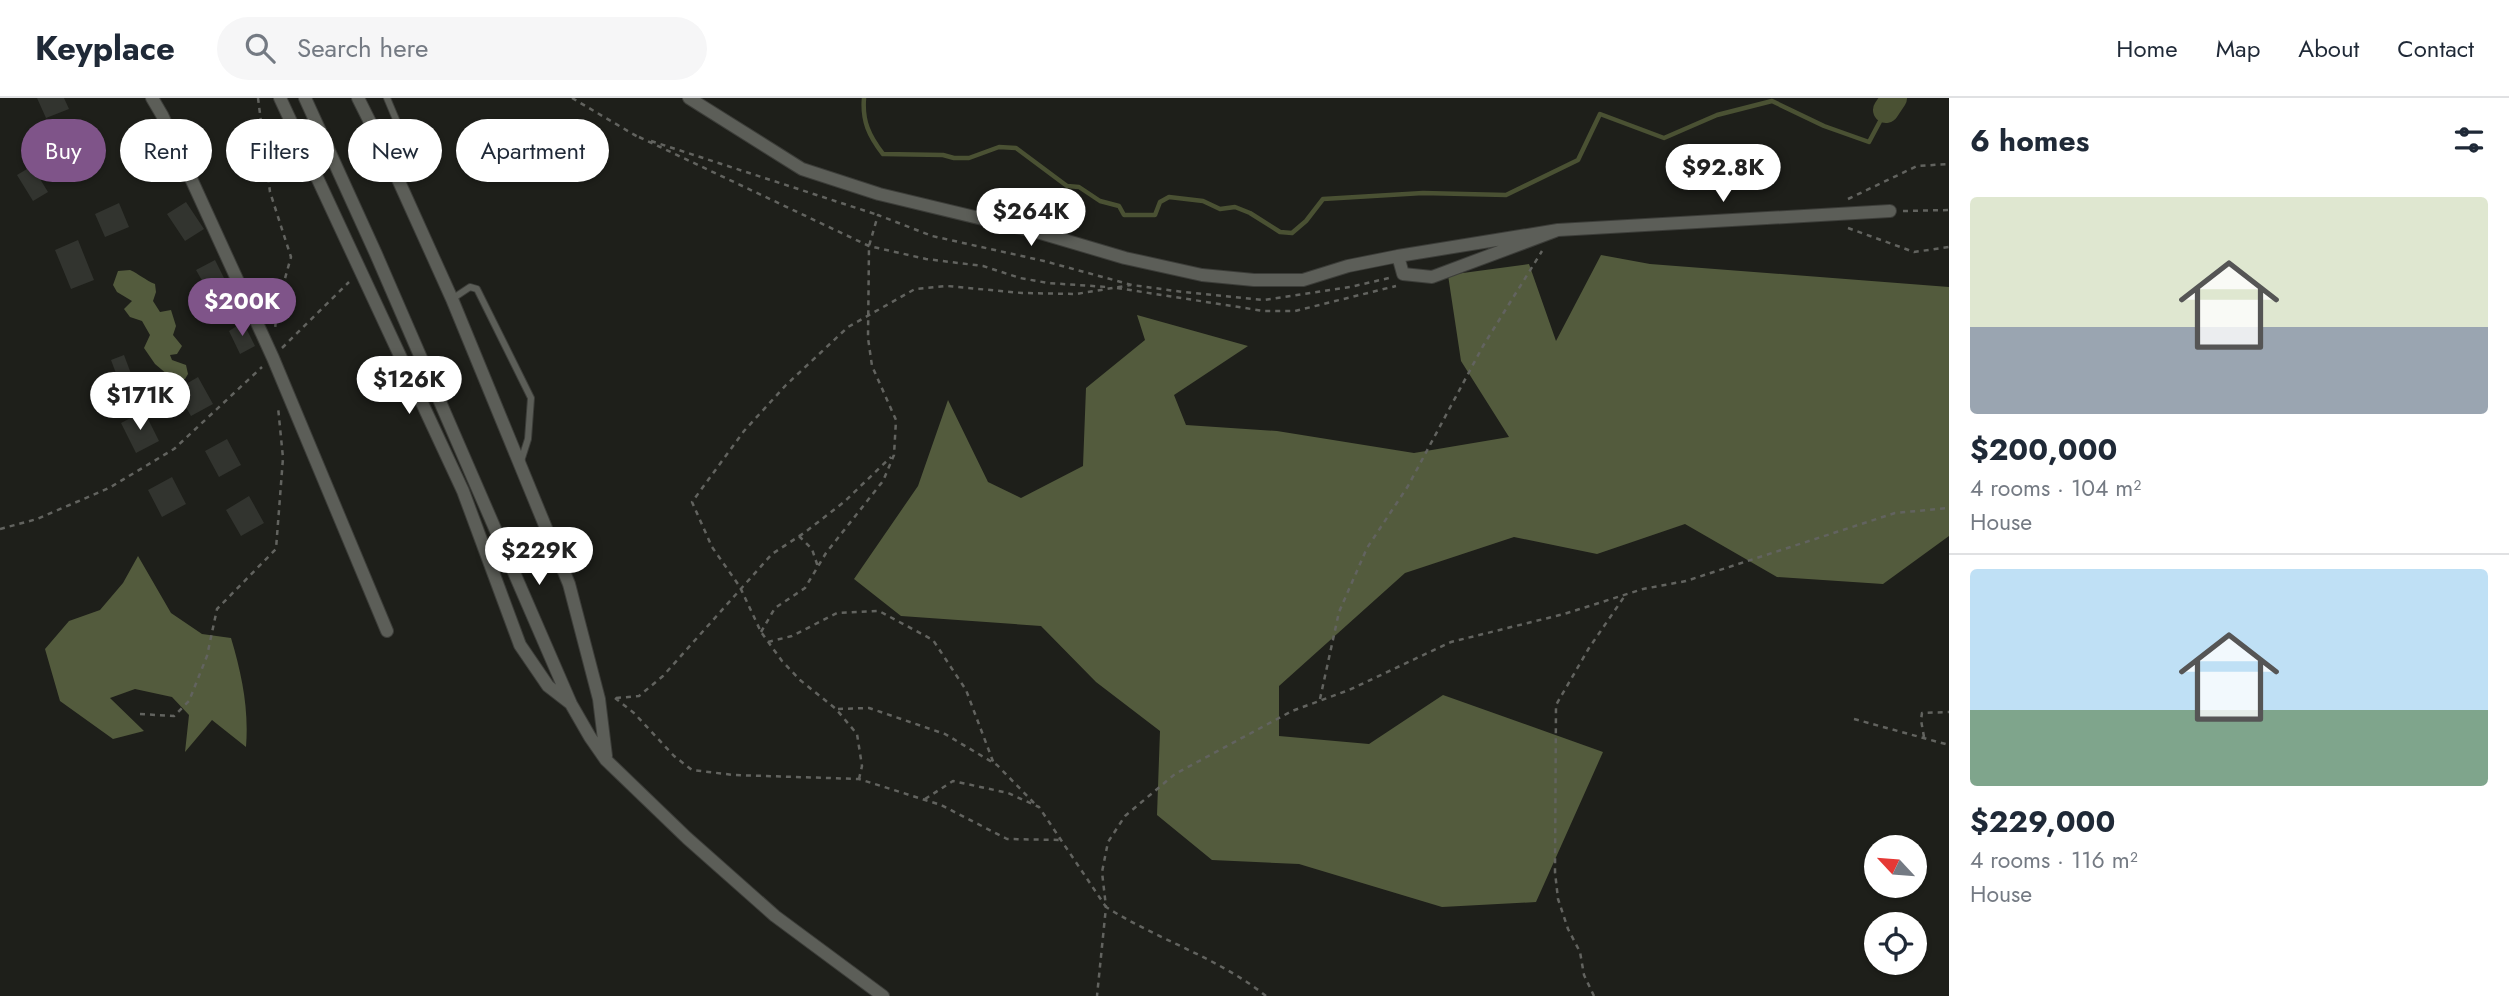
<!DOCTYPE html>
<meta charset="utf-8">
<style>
:root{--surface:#fff;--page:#f6f6f7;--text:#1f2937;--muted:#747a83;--line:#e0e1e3;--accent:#7f5489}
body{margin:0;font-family:Jost,sans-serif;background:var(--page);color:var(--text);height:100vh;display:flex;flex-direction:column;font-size:26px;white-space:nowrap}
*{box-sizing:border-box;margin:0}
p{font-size:23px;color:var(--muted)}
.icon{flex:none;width:38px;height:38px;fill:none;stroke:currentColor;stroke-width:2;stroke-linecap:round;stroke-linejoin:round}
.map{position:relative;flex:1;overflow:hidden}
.side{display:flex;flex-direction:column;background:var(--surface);width:560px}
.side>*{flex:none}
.hud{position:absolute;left:21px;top:21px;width:665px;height:63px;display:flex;gap:14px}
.needle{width:46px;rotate:296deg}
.controls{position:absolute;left:1864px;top:737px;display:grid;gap:14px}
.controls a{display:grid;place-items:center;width:63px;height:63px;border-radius:50%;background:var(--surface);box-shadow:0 2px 5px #0004;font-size:35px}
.price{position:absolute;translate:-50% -60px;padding:0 16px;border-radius:24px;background:#fff;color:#222;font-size:23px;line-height:46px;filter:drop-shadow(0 2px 4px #0008)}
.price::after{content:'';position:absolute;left:50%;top:42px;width:21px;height:16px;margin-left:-10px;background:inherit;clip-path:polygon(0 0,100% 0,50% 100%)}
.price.active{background:var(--accent);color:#fff}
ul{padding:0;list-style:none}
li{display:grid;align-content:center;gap:14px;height:371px;padding:0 21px}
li+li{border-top:2px solid var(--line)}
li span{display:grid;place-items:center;height:217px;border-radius:7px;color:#555}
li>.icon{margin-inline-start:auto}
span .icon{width:126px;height:126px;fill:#fffc;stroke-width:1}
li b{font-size:30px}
h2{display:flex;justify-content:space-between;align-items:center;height:84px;padding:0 21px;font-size:30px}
.tag{padding:0 24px;border-radius:32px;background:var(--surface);box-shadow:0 2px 5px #0004;font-size:24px;line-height:63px}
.tag.active{background:var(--accent);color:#fff}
header{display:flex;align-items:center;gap:42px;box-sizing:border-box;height:98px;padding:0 35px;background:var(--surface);border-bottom:2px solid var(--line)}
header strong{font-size:33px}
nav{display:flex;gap:38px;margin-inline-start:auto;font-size:24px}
.search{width:490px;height:63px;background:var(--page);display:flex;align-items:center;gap:18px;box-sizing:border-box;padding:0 24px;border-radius:38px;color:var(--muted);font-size:26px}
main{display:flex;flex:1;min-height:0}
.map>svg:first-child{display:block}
.forest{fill:#535b3d}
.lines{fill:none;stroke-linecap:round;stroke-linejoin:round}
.stream{stroke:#4a5133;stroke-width:4.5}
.river{stroke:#4a5133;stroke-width:26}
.building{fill:#32342f}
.lane-casing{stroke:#3c3d39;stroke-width:8}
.street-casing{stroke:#3c3d39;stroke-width:14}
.path{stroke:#62635f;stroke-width:2.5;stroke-dasharray:5 5;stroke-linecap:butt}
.lane{stroke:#5c5e58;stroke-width:6}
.street{stroke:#5c5e58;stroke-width:12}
</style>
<header>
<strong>Keyplace</strong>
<div class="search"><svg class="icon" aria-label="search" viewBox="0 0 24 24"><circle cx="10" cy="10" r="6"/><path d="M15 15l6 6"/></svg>Search here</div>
<nav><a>Home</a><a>Map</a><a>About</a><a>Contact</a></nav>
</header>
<main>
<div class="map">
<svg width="1949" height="898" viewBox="0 0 1949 898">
<rect width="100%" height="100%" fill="#1e1f1a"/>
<path class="forest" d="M 1601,157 L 1650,166 L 1949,189 L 1949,438 L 1883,486 L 1777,479 L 1685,426 L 1597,456 L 1514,439 L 1405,475 L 1279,588 L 1279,638 L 1369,646 L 1443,597 L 1603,654 L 1536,804 L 1442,809 L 1299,766 L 1212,762 L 1157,717 L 1160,633 L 1096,584 L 1041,528 L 901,518 L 854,481 L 918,388 L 948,302 L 988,384 L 1021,400 L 1083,368 L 1086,290 L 1145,242 L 1137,217 L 1248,248 L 1174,297 L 1186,327 L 1277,333 L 1414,355 L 1509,339 L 1461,263 L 1448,177 L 1529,166 L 1556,243 Z
M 130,172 C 139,176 145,182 155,186 L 156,194 L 153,203 L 160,214 L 171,212 L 176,228 L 173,237 L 182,248 L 177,256 L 170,257 L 172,262 L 186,267 L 188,276 L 185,281 L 174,282 L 155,266 L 144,250 L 150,237 L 142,223 L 130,219 L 124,211 L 132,203 L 117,194 L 113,187 L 118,173 Z
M 138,458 L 171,515 L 202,536 L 231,540 C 242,577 249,611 246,649 L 212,622 L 185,654 L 189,617 L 172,599 L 135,591 L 110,600 L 144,633 L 113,641 L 60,603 L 45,551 L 69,523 L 100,512 L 123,485 Z"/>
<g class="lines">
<path class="stream" d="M 864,0 C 862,23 869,38 883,56 L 943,57 L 954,60 L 969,60 L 999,49 L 1016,50 L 1067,88 L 1079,89 L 1100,103 L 1119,108 L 1124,117 L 1155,117 L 1160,104 L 1169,99 L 1203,103 L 1220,111 L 1235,109 L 1250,115 L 1280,134 L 1292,135 L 1306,123 L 1323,101 L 1423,95 L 1506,97 L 1578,62 L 1600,16 L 1664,40 L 1717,17 L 1772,3 L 1824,28 L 1869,44 L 1886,12"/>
<path class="river" d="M 1886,12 L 1894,0"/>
</g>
<path class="building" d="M 37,0 L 64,0 L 69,11 L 46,20 Z
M 32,68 L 48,94 L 33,103 L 17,77 Z
M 186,104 L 204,131 L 185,143 L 167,116 Z
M 119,105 L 129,129 L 105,139 L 95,116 Z
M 78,142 L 94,182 L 71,191 L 55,152 Z
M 215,162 L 229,190 L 212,200 L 196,172 Z
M 243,224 L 255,248 L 240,256 L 229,233 Z
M 124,257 L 133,281 L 120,286 L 111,262 Z
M 198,279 L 213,306 L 191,318 L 176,292 Z
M 144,313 L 159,343 L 136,355 L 121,325 Z
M 227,341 L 241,367 L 219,379 L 205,353 Z
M 172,379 L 186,406 L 162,419 L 148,392 Z
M 249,398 L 264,425 L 241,438 L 226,412 Z"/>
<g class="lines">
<g class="lane-casing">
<path id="lane" d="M 387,0 L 413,62
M 452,201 L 470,189 L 477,191 L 531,300 L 528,341 L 521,363"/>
</g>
<g class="street-casing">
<path id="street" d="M 152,0 L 162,17 L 273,260 L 387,533
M 280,0 L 463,393 L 520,547 L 548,588 L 570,605
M 305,0 L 376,156 L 571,606 L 590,639 L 606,662 L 687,740 L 775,818 L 883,898
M 358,0 L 392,68 L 452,201 L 569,486 L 599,601 L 606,658
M 689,0 L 802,71 L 879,96 L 1037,134 L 1125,160 L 1202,177 L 1254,182 L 1303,182 L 1348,168 L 1398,158
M 1558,132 L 1398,158 L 1403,176 L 1432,179 L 1558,132 L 1890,113"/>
</g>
<path class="path" d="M 258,0 L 270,94 L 291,159 L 277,209 L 275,232
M 572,0 L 638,39
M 639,39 L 869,148 L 926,161 L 983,168 L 1020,180 L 1048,185 L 1107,189
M 651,43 L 878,117
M 1848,101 L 1917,68 L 1949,66
M 1903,113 L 1949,112
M 1848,130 L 1914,154 L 1949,149
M 1117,190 L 1264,213 L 1295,213 L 1396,188
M 282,250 L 349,184
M 0,431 L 37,421 L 109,390 L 174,351 L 262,269
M 799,438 L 812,451 L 818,469
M 761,534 L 775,510 L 805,490 L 826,455 L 883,383 L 894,357 L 896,322 L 872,268 L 868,240 L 869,148 L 878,117 L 932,138 L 1044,163 L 1132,187 L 1183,194 L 1264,202 L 1350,189 L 1389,180
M 768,544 L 792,538 L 837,515 L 879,513 L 933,542 L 966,592 L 994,666
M 615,600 L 634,615 L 674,658 L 692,672 L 734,677 L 859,681 L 941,707 L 1007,741 L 1061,742
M 616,600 L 639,598 L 663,578 L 772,456 L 804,435 L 844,404 L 891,359
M 1320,601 L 1339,514 L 1367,450 L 1408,388 L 1483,248 L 1542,153
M 838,611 L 869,610 L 945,636 L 997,667 L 1036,707
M 140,616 L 174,618 L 189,603 L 207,558 L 217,511 L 276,451 L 283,360 L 278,309
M 1854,621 L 1949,647
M 1924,639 L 1921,622 L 1922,615 L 1949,614
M 859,681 L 862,668 L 857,636 L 836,611 L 800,582 L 782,563 L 761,534 L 740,489 L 712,449 L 692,404 L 744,333 L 786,287 L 848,229 L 915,191 L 947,188 L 1022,195 L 1076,196 L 1131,187
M 925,701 L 953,683 L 1008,695 L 1039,709 L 1061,742 L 1106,809 L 1097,898
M 1266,898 C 1219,860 1158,842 1106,809 L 1102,774 L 1108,744 L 1125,718 L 1175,676 L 1292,613 L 1349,592 L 1451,544 L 1564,516 L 1643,491 L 1686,483 L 1895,415 L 1949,410
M 1594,898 L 1584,877 L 1580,854 L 1568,831 L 1558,801 L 1555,774 L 1556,607 L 1589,550 L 1626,496"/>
<use href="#lane" class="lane"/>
<use href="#street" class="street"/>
</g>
</svg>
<div class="controls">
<a><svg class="needle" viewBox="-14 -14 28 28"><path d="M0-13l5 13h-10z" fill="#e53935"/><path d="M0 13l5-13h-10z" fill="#747a83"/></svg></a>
<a><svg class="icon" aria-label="locate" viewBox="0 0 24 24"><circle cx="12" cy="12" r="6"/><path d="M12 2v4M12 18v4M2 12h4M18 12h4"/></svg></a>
</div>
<b class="price" style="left:1723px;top:106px">$92.8K</b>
<b class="price" style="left:1031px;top:150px">$264K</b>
<b class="price active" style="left:242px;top:240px">$200K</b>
<b class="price" style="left:409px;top:318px">$126K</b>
<b class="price" style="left:140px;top:334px">$171K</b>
<b class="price" style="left:539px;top:489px">$229K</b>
<div class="hud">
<a class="tag active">Buy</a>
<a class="tag">Rent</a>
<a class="tag">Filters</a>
<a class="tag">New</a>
<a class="tag">Apartment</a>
</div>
</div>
<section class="side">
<h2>6 homes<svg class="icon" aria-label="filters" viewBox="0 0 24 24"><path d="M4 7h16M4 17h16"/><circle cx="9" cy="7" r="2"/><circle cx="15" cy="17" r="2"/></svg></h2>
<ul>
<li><span style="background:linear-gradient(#dfe7d0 60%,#9aa5b1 0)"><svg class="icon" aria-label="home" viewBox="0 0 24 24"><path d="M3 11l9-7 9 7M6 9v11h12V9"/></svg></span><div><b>$200,000</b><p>4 rooms · 104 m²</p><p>House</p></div></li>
<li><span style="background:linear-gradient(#bfe0f5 65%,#7fa58c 0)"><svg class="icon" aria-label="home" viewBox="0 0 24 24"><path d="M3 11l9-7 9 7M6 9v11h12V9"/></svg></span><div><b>$229,000</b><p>4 rooms · 116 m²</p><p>House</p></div></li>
</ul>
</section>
</main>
